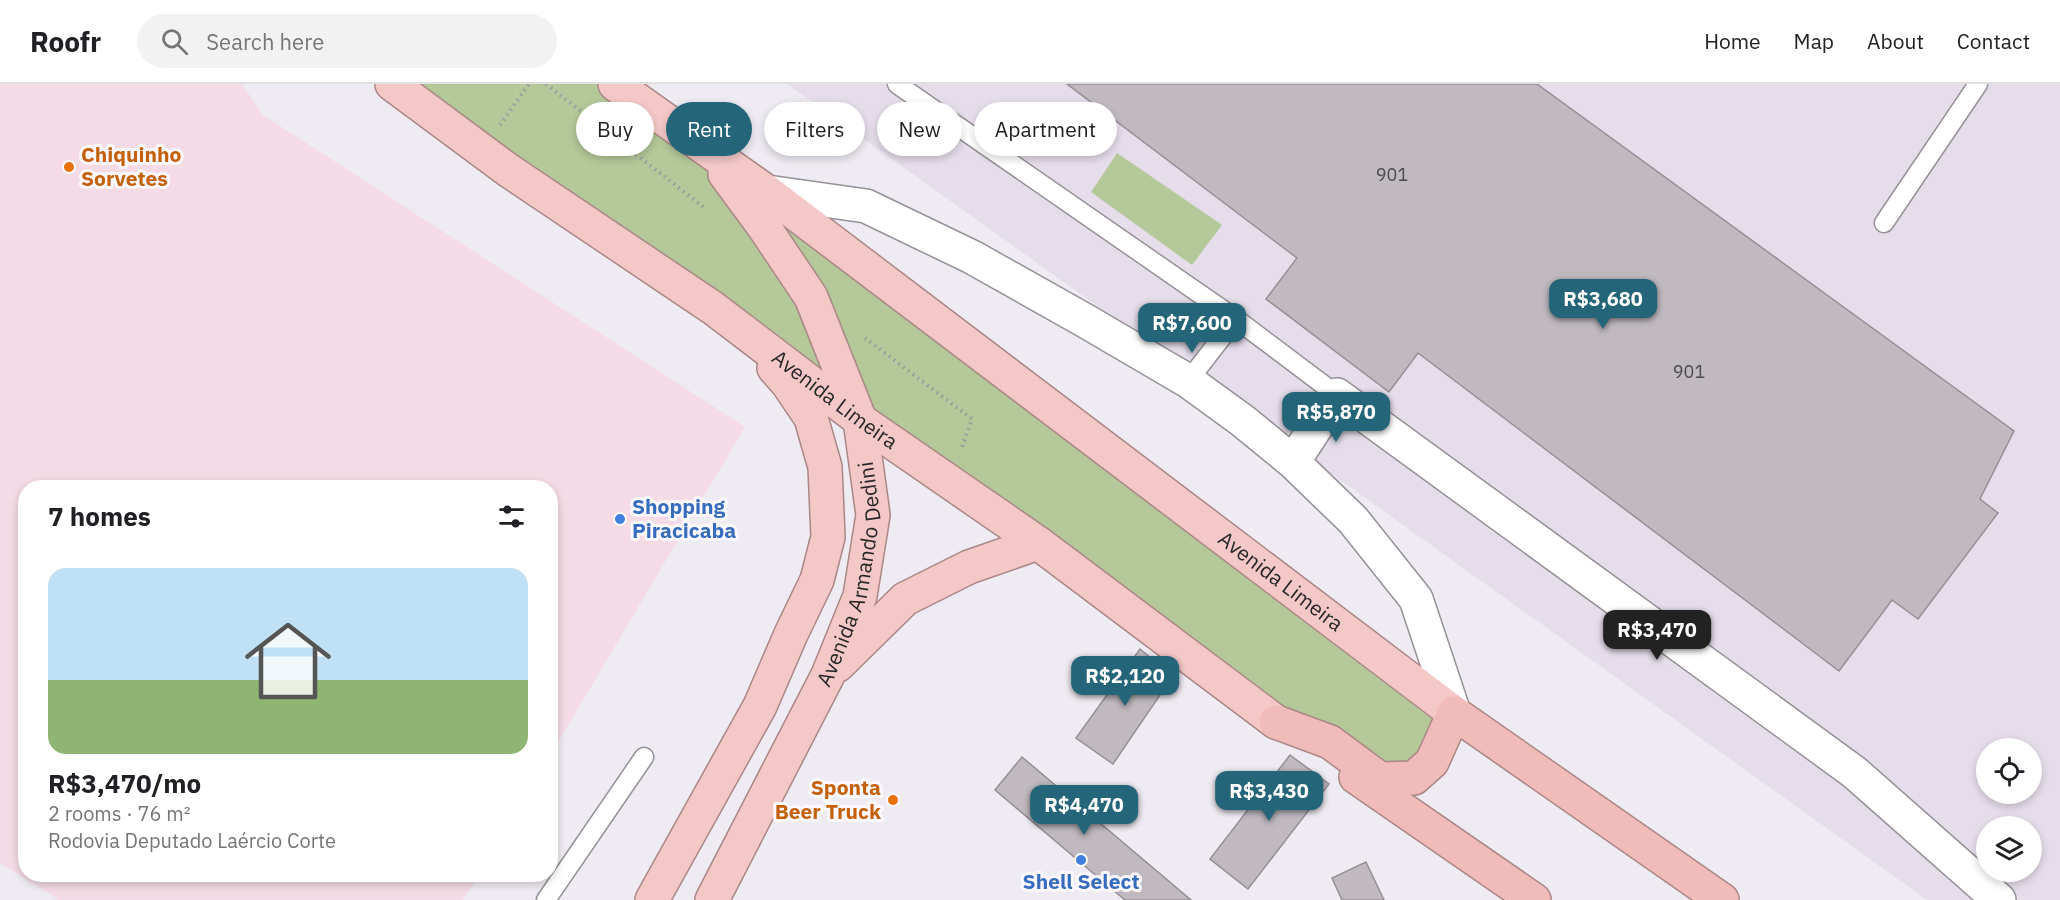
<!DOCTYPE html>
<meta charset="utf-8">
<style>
:root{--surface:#fff;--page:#f2f2f2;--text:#202124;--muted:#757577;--line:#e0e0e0;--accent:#246579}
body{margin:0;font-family:"IBM Plex Sans",sans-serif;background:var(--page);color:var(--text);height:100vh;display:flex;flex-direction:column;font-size:22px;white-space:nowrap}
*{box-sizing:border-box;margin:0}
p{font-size:20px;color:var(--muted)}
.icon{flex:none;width:33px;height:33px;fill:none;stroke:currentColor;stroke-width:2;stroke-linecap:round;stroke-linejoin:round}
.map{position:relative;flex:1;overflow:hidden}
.details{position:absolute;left:18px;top:396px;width:540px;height:402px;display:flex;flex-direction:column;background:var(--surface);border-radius:24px;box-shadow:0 3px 9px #0003}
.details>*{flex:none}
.guide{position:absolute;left:576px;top:18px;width:570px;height:54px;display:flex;gap:12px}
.fabs{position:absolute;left:1976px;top:654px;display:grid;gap:12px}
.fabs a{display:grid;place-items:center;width:66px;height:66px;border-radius:50%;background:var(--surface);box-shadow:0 3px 9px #0003;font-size:30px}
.price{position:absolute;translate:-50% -51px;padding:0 14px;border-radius:12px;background:var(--accent);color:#fff;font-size:20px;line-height:39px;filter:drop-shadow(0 2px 3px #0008)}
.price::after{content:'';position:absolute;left:50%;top:36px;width:18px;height:14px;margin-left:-9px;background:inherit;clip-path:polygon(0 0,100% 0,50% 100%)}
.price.active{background:#222;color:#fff}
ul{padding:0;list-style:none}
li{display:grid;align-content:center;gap:12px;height:318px;padding:0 30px}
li+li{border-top:2px solid var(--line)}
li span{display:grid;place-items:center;height:186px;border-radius:18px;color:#555}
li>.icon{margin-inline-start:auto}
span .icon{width:108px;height:108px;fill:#fffc;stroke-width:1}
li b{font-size:26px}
h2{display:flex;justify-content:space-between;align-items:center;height:72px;padding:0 30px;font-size:26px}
.chip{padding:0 21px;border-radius:27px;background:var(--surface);box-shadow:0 3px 9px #0003;font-size:21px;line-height:54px}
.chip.active{background:var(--accent);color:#fff}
header{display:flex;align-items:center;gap:36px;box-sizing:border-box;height:84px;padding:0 30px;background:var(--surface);border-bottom:2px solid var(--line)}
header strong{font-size:28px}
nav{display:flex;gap:33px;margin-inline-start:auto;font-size:21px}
.search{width:420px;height:54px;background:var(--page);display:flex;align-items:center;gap:15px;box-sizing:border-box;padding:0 21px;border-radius:33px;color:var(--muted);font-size:22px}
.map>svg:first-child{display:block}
.commercial{fill:#f4dbe5}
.built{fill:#e5ddea;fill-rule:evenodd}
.green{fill:#b4c899}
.building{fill:#c0bac0;stroke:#958f95;stroke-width:1.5}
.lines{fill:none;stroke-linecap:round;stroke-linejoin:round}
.service-casing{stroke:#959197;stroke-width:21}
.minor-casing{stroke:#959197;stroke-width:36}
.trunk-casing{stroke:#aa8786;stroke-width:36}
.motorway-casing{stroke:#aa8786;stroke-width:36}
.path{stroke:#9a989c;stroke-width:4;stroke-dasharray:1.5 4.5;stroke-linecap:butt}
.service{stroke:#fff;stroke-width:18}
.minor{stroke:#fff;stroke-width:33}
.trunk{stroke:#f3c8c6;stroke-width:33}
.motorway{stroke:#f0bbb8;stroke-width:33}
.food-dot{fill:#e8710a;stroke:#fcf8ff;stroke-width:2}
.shop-dot{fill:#3f7fe0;stroke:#fcf8ff;stroke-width:2}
.labels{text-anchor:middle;stroke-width:6;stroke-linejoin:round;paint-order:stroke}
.number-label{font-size:18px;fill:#4d4b4e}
.food-label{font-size:21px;font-weight:bold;fill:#c56008;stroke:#fcf8ff;text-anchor:start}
.street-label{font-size:21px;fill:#272628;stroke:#fcf8ff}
.shop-label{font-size:21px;font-weight:bold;fill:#366cbe;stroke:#fcf8ff;text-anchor:start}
</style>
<header>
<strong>Roofr</strong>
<div class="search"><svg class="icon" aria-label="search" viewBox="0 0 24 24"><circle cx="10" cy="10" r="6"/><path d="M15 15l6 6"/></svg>Search here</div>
<nav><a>Home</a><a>Map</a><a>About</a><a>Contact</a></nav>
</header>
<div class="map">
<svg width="2060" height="816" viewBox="0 0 2060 816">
<rect width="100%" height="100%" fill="#efebf2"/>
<path class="commercial" d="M 0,0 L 242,0 L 263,31 L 745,343 L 551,670 L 550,404 L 26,404 L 26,790 L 479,791 L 463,816 L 59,816 L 0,779 Z"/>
<path class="built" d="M 787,0 L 2060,0 L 2060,816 L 1927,816 ZM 1986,664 L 2031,664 L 2031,710 L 1986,710 ZM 1986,742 L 2031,742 L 2031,788 L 1986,788 Z"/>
<path class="green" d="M 392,0 L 615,0 L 1454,629 L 1432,678 L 1380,695 Z
M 1117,69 L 1222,141 L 1192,181 L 1091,108 Z"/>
<path class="building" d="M 1067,0 L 1537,0 L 2014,347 L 1980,415 L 1998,429 L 1918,535 L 1892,516 L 1839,587 L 1418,269 L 1389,308 L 1266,215 L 1297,174 Z
M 1140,565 L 1173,592 L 1113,680 L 1076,654 Z
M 1290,671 L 1329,700 L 1248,805 L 1210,775 Z
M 1022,673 L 1191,816 L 1125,816 L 995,706 Z
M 1366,778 L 1384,816 L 1342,816 L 1332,794 Z"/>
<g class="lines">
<g class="service-casing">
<path id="service" d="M 897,0 L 1236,235
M 1884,139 L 1978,0
M 1188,297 L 1236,235 L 1337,311
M 546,816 L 644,673"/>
</g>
<g class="minor-casing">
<path id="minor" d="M 767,108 L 866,122 L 972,173 L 1084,236 L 1188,297 L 1243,337 L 1293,378 L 1353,436 L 1416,515 L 1454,629
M 1293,378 L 1337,311 L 1854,688 L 1999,816"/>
</g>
<g class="trunk-casing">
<g id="trunk">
<path id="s1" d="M 392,0 L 508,86 L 713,224 L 860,336 L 1038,459 L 1276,638"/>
<path id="s2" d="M 615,0 L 767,108 L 1454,629"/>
<path d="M 838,581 L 905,515 L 969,483 L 1038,459"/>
<path d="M 652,816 L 760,622 L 791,550 L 817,496 L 828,453 L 825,383 L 811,334 L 788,300 L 774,284"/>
<path id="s3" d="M 712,816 L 828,591 L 860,512 L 873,431 L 860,336 L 811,213 L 764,143 L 725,90"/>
</g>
</g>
<g class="motorway-casing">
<path id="motorway" d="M 1276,638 L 1330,658 L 1380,695 L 1414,694 L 1432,678 L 1454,629 L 1722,816
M 1356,693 L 1534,816"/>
</g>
<path class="path" d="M 546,0 L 706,125
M 500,41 L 529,0
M 865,254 L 972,335 L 961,366"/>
<use href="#service" class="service"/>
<use href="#minor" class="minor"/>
<use href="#trunk" class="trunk"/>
<use href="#motorway" class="motorway"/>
</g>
<g class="food-dot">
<circle cx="69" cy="83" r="6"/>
<circle cx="893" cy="716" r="6"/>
</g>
<g class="shop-dot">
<circle cx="620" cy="435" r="6"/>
<circle cx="1081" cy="776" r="6"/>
</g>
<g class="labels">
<g class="number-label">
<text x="1392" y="97">901</text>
<text x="1689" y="294">901</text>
</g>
<g class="food-label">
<text x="81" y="78">Chiquinho<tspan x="81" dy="24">Sorvetes</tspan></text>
<text x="881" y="711" text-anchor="end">Sponta<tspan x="881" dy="24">Beer Truck</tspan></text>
</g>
<g class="street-label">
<text dy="7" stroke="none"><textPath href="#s1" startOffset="544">Avenida Limeira</textPath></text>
<text dy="7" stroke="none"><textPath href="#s3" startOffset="358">Avenida Armando Dedini</textPath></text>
<text dy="7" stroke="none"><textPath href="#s2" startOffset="831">Avenida Limeira</textPath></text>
</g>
<g class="shop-label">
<text x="632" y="430">Shopping<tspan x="632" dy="24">Piracicaba</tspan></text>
<text x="1081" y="805" text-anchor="middle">Shell Select</text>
</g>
</g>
</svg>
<div class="fabs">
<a><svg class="icon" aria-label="locate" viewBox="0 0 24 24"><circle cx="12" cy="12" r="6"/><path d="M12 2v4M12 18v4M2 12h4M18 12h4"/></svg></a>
<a><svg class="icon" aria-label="layers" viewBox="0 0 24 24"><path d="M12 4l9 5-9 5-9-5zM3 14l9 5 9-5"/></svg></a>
</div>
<b class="price" style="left:1603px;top:246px">R$3,680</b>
<b class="price" style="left:1192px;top:270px">R$7,600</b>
<b class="price" style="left:1336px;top:359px">R$5,870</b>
<b class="price active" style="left:1657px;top:577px">R$3,470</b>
<b class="price" style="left:1125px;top:623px">R$2,120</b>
<b class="price" style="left:1269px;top:738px">R$3,430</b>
<b class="price" style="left:1084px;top:752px">R$4,470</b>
<div class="guide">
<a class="chip">Buy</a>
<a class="chip active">Rent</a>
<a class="chip">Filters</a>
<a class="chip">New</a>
<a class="chip">Apartment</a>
</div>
<section class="details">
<h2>7 homes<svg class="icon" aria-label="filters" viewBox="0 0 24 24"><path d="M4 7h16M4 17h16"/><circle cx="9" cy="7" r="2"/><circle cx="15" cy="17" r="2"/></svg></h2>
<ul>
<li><span style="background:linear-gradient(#bfe0f5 60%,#8fb573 0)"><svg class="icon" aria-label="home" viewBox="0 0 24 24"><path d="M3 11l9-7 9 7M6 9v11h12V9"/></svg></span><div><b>R$3,470/mo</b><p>2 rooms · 76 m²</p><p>Rodovia Deputado Laércio Corte</p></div></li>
</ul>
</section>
</div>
